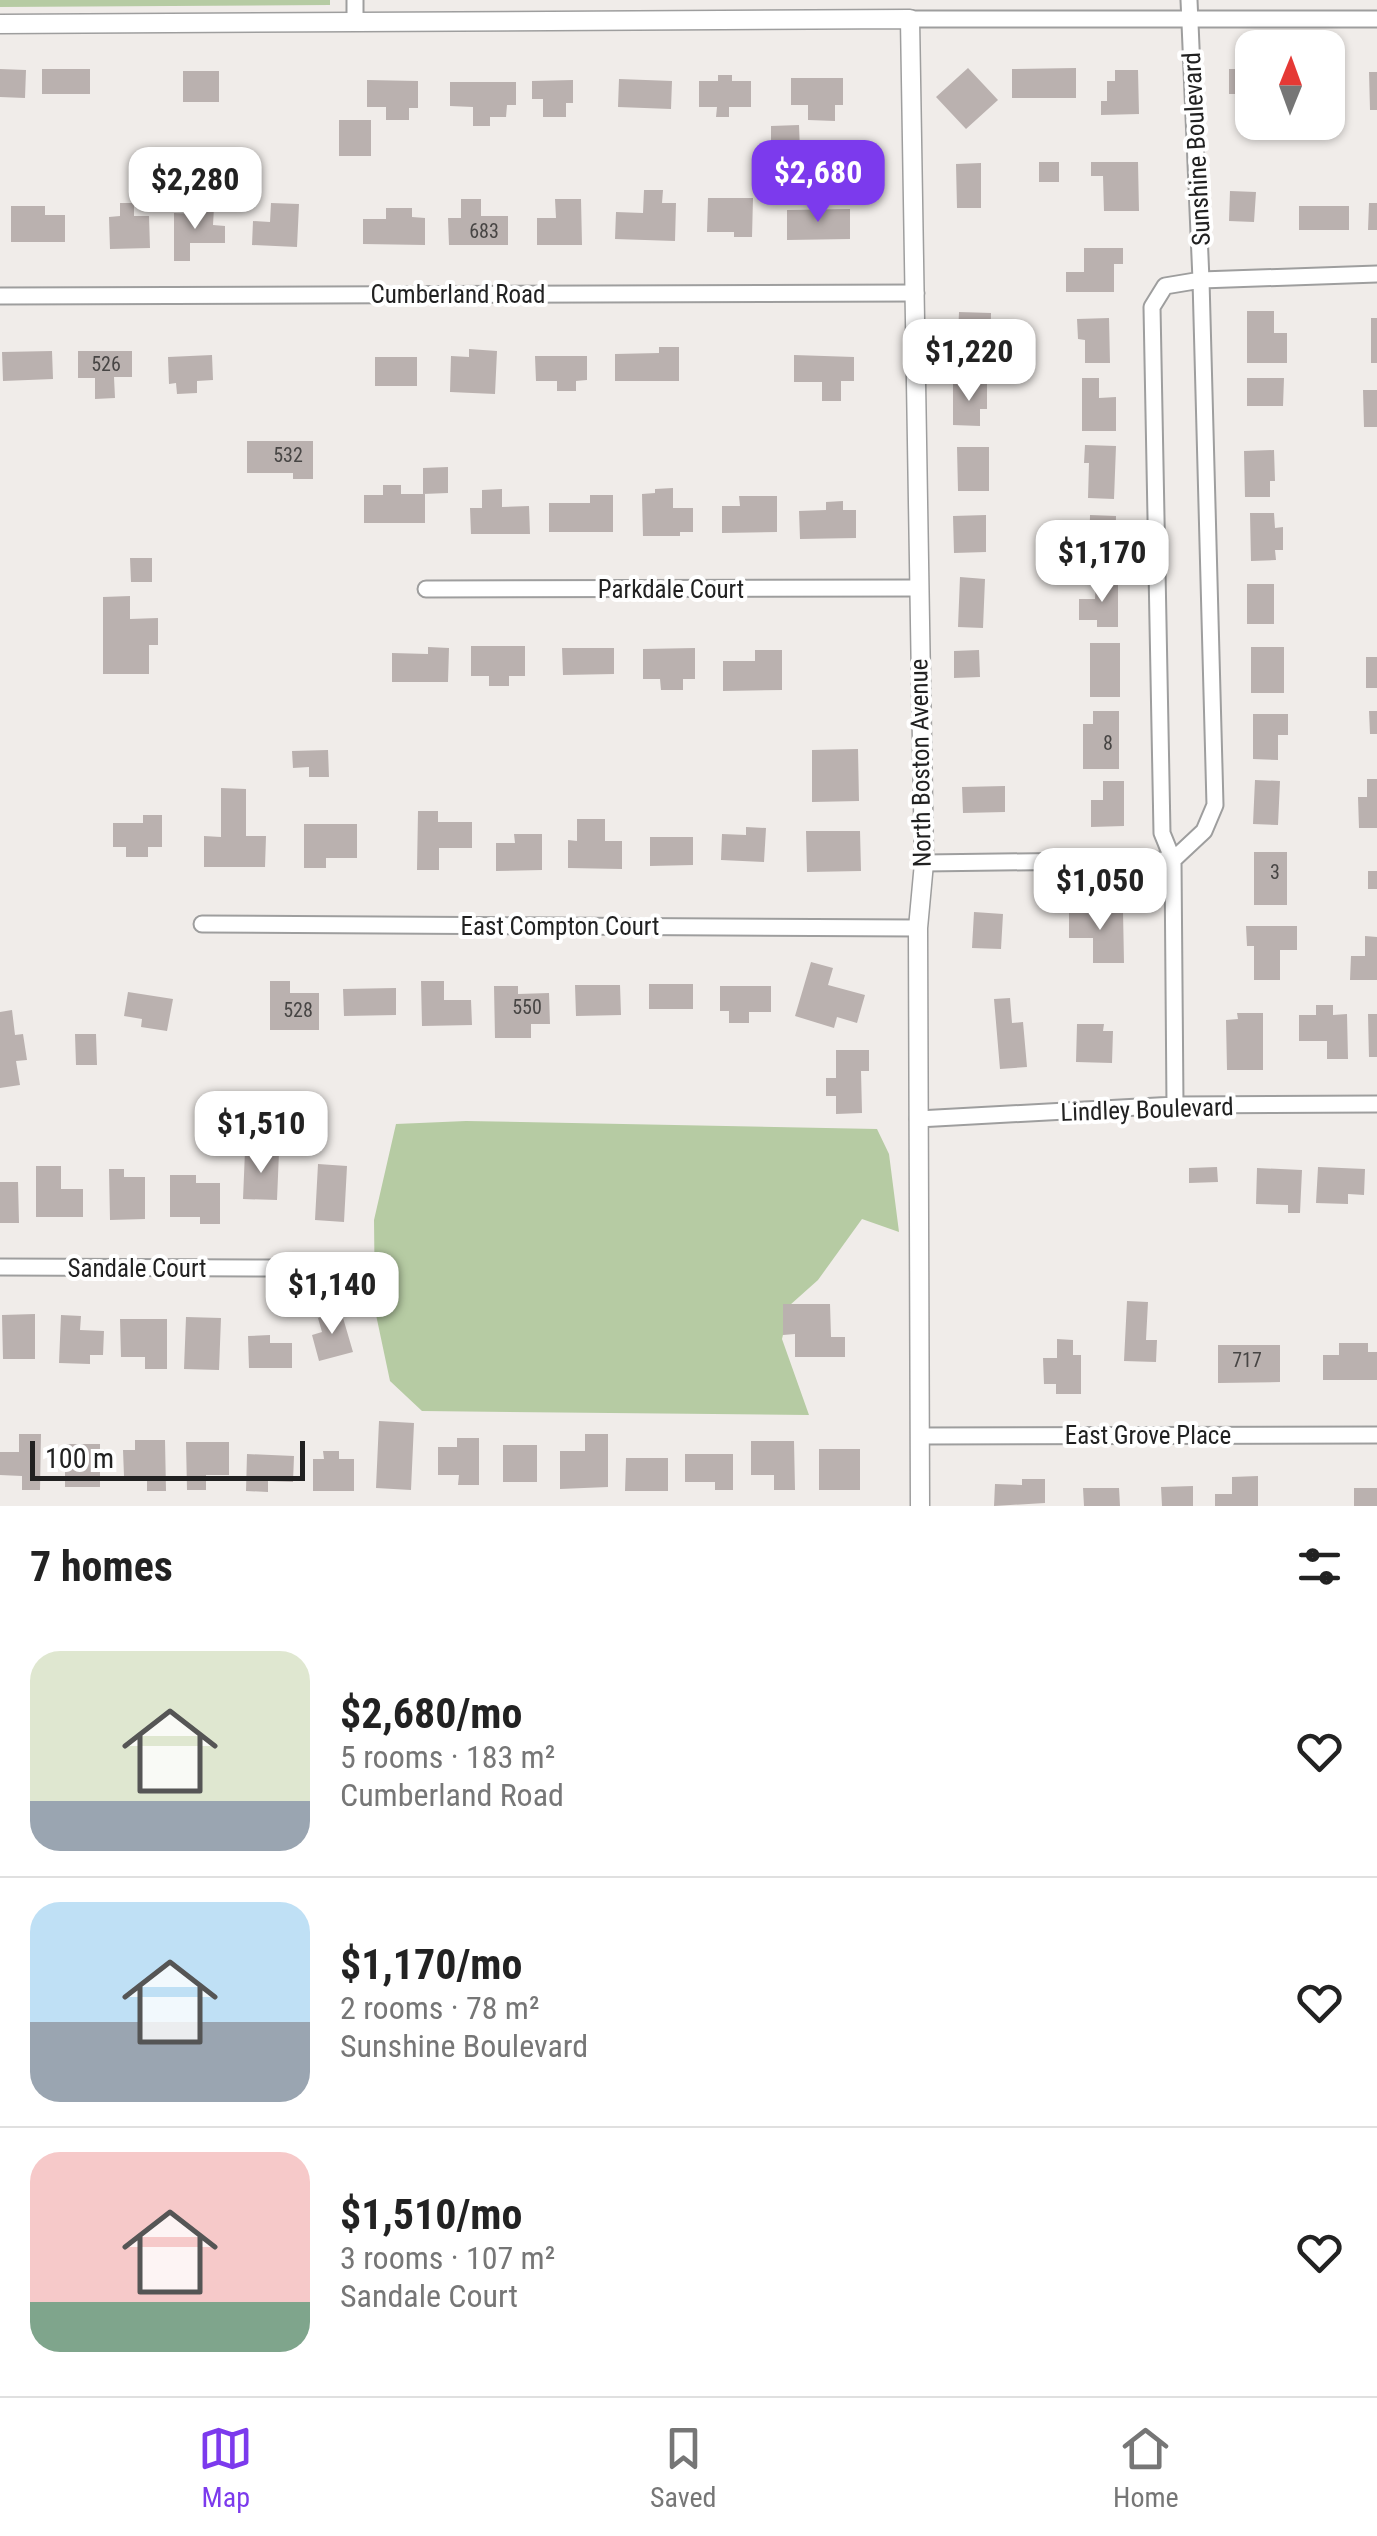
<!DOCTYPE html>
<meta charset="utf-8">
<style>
:root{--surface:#fff;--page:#f2f2f2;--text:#222;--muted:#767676;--line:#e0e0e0;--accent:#7c3aed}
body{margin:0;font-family:"Roboto Condensed",sans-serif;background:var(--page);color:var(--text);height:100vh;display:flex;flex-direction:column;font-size:38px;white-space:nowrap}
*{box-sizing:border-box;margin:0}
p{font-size:32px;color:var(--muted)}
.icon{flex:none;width:55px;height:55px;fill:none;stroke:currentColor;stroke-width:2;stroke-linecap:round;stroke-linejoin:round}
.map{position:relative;height:1506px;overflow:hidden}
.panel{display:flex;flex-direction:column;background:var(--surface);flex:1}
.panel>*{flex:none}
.needle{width:65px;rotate:1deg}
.controls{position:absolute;left:1235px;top:30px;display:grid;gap:20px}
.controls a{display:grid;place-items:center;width:110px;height:110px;border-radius:20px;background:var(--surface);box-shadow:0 2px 8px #0004;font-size:50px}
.scale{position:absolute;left:30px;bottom:25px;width:275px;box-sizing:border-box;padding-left:10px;border:5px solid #212121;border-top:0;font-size:28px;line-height:35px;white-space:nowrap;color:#212121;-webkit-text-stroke:8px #fff;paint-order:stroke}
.price{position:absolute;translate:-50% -85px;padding:0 22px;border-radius:20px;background:#fff;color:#222;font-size:32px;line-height:65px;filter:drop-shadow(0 2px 5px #0008)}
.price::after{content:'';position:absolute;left:50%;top:60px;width:30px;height:22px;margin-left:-15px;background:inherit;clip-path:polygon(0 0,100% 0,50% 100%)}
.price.on{background:var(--accent);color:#fff}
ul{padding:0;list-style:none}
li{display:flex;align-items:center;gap:30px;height:250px;padding:0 30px}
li+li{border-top:2px solid var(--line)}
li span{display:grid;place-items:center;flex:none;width:280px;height:200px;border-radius:30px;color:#555}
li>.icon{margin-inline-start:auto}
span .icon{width:120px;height:120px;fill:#fffc;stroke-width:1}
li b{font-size:42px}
h2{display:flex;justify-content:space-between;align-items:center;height:120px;padding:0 30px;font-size:42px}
.tabs{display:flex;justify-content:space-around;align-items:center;height:140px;border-top:2px solid var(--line);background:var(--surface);font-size:28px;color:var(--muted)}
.tabs a{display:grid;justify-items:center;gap:5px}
.tabs .on{color:var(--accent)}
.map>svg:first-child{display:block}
.forest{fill:#b6cba3}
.building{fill:#bab1af}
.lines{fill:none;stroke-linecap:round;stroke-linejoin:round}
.minor-casing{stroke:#9e9e9e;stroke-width:19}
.tertiary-casing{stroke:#9e9e9e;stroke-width:21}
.minor{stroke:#fff;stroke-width:15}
.tertiary{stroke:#fff;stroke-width:18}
.labels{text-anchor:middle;stroke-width:8;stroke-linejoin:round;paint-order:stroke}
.number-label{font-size:20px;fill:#474544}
.street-label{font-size:25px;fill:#212121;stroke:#fff}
</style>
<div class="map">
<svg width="1377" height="1506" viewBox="0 0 1377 1506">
<rect width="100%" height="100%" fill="#f0ece9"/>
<path class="forest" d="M 0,0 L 330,0 L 330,5 L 0,7 Z
M 466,1121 L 877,1129 L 889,1154 L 899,1232 L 862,1219 L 818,1280 L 790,1305 L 782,1339 L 809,1415 L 422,1411 L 390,1381 L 375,1310 L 374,1220 L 396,1124 Z"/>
<path class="building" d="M 968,68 L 998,100 L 966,129 L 936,97 Z
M 1076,68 L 1076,98 L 1012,98 L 1012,69 Z
M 0,69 L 26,70 L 25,98 L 0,97 Z
M 42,69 L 90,69 L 90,94 L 42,94 Z
M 1229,69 L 1252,69 L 1252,94 L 1229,94 Z
M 1115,70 L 1138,70 L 1139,114 L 1101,115 L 1101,101 L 1107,101 L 1107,81 L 1115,81 Z
M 183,71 L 219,71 L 219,102 L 183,102 Z
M 1328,71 L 1345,71 L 1345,95 L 1328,94 Z
M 1369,72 L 1377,72 L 1377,110 L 1370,110 Z
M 718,75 L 732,75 L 732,81 L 751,81 L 751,107 L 729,107 L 729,117 L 716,117 L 717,107 L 699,107 L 699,81 L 718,81 Z
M 791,78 L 843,78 L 843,105 L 835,105 L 835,121 L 808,120 L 808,105 L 791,105 Z
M 619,79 L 672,81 L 671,109 L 618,107 Z
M 367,80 L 418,81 L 418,108 L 409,108 L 409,120 L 386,120 L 386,107 L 367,107 Z
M 573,80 L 573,103 L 566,103 L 566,117 L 543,117 L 543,99 L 532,99 L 532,81 Z
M 450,82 L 516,82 L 516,105 L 507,105 L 506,117 L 490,117 L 490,126 L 473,126 L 473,107 L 450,106 Z
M 339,120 L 371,120 L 371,156 L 339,156 Z
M 799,125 L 800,151 L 771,151 L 771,126 Z
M 1039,162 L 1059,162 L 1059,182 L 1039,182 Z
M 1091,162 L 1138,162 L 1139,211 L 1104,211 L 1103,176 L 1091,176 Z
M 981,163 L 981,208 L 957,208 L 956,164 Z
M 644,190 L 663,190 L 662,203 L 676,203 L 675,241 L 615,239 L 616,212 L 643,213 Z
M 1230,191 L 1256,192 L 1254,222 L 1229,221 Z
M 708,198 L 753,198 L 752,237 L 734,237 L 734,232 L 707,232 Z
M 461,199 L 481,199 L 481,216 L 508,216 L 508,245 L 449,245 L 448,218 L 461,218 Z
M 555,199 L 581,199 L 582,245 L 537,245 L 537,218 L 556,218 Z
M 120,203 L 134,203 L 134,216 L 149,216 L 150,248 L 110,249 L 109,217 L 120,216 Z
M 271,203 L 299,204 L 297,247 L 252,245 L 253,221 L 270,222 Z
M 1369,203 L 1377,203 L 1377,230 L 1368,230 Z
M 11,206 L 45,206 L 45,215 L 65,215 L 65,242 L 11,242 Z
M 1299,206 L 1349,206 L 1349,230 L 1299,230 Z
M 197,207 L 214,207 L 213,225 L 225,226 L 225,243 L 190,243 L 190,261 L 174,261 L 174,213 L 197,214 Z
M 386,208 L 412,208 L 412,217 L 425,218 L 425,245 L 363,244 L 363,219 L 386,219 Z
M 850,209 L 850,239 L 787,240 L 787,210 Z
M 1084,248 L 1123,248 L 1123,264 L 1114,264 L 1114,292 L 1066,292 L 1066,272 L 1084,272 Z
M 1247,311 L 1274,311 L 1274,333 L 1287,333 L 1287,363 L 1247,363 Z
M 959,312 L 991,313 L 990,358 L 957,357 Z
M 1109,318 L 1110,363 L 1085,363 L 1085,340 L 1078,339 L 1077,319 Z
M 1371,318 L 1377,318 L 1377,363 L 1371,363 Z
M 659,347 L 679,347 L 679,381 L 615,381 L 615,354 L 659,353 Z
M 469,349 L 497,351 L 495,394 L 450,392 L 451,356 L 469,357 Z
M 52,351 L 53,379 L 3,381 L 2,352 Z
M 78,351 L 132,351 L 132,377 L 114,377 L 115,398 L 95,399 L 95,378 L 78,378 Z
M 212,355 L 213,380 L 197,381 L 197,393 L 177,394 L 176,383 L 169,384 L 168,357 Z
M 794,355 L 854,357 L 854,381 L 841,381 L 841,401 L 822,401 L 822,382 L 794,382 Z
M 535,356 L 587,356 L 587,380 L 576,381 L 576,391 L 557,391 L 557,381 L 536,381 Z
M 375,357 L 417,357 L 417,386 L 375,386 Z
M 1082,378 L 1099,378 L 1099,398 L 1116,397 L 1116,431 L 1082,431 Z
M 1247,378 L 1284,378 L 1283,406 L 1247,406 Z
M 953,384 L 987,384 L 987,409 L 980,409 L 980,426 L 953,425 Z
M 1363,390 L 1377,390 L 1377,427 L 1364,427 Z
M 247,441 L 313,441 L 313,479 L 293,479 L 293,473 L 247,473 Z
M 1085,445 L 1116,446 L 1114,499 L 1088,498 L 1089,463 L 1084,463 Z
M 957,447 L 989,447 L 989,491 L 958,491 Z
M 1274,450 L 1275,481 L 1270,481 L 1270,497 L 1245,497 L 1244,451 Z
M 448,467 L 448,493 L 423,494 L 423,468 Z
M 383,485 L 401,485 L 401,494 L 425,494 L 425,523 L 364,523 L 364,495 L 383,495 Z
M 673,488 L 673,508 L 693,508 L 693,532 L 680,532 L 680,536 L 643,536 L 642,494 L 655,493 L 655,489 Z
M 502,489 L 502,507 L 529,506 L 530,534 L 471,534 L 470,508 L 482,508 L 482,490 Z
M 590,495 L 613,495 L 613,532 L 549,532 L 549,503 L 590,503 Z
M 739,496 L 777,496 L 777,532 L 722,533 L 722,506 L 740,506 Z
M 843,501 L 843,510 L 856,510 L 856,538 L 800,539 L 799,511 L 826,510 L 826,502 Z
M 1250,513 L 1274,513 L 1275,528 L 1283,527 L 1283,550 L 1275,550 L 1276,560 L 1251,561 Z
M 986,515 L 986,552 L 954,553 L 953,516 Z
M 1090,515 L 1116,516 L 1115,565 L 1089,564 Z
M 130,558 L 152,558 L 152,582 L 131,582 Z
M 960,577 L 985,579 L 983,628 L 958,627 Z
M 1096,580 L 1118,580 L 1118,627 L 1097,627 L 1097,620 L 1079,620 L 1079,599 L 1095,599 Z
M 1247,584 L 1274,584 L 1274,624 L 1247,624 Z
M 130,596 L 130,619 L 158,618 L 158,645 L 149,645 L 149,674 L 103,674 L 103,597 Z
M 1090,643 L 1120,643 L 1120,697 L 1090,697 Z
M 471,646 L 525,646 L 525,676 L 509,676 L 509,686 L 489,686 L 489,676 L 471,676 Z
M 428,647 L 449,648 L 448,682 L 392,682 L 392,653 L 428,654 Z
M 1251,647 L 1284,647 L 1284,693 L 1251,693 Z
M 562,648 L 614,648 L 614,674 L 563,675 Z
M 695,648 L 695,679 L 683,679 L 683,690 L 661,690 L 660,679 L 643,679 L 643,649 Z
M 755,650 L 782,650 L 782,690 L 723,691 L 723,661 L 755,661 Z
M 979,650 L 980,677 L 954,678 L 954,651 Z
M 1366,657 L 1377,657 L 1377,688 L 1366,688 Z
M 1093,711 L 1119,711 L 1119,769 L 1083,769 L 1083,724 L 1093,724 Z
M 1369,711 L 1377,711 L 1377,734 L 1370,734 Z
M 1253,714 L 1288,714 L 1288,735 L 1278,735 L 1278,760 L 1253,759 Z
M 858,749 L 859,801 L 812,802 L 812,750 Z
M 328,750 L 329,777 L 309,777 L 309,767 L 293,768 L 292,751 Z
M 1367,779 L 1377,779 L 1377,828 L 1359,828 L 1358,797 L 1367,797 Z
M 1255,780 L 1280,781 L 1278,825 L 1253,824 Z
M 1103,781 L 1124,781 L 1124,826 L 1091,827 L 1091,800 L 1103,800 Z
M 1005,786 L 1005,812 L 963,813 L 962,787 Z
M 221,788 L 246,789 L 246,836 L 266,836 L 265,867 L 204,867 L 204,836 L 221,837 Z
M 418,811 L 438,811 L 438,822 L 472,822 L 472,848 L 439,848 L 439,870 L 417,870 Z
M 143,815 L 162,815 L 162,847 L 148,847 L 148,857 L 126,857 L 126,847 L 113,847 L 113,823 L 143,823 Z
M 577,819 L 605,819 L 605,841 L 622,841 L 622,869 L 568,868 L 568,840 L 577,841 Z
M 304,824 L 357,824 L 357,858 L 326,858 L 326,868 L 304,868 Z
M 746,827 L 766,828 L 764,862 L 721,860 L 722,834 L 746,835 Z
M 806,831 L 860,831 L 861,871 L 807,872 Z
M 514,834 L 542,834 L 542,870 L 496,871 L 496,843 L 515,843 Z
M 650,837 L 693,837 L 693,865 L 650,866 Z
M 1254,852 L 1287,852 L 1287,905 L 1254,905 Z
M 1368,871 L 1377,871 L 1377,889 L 1368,889 Z
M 1069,911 L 1123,911 L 1124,963 L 1093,963 L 1093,938 L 1069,938 Z
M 974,912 L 1003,914 L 1001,949 L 972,948 Z
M 1246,926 L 1297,926 L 1297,950 L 1280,950 L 1280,980 L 1254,980 L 1254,946 L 1247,946 Z
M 1365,936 L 1377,937 L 1377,980 L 1350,980 L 1351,956 L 1365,956 Z
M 811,962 L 833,968 L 828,985 L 865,995 L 857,1023 L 837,1017 L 834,1028 L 795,1016 Z
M 270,981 L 290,981 L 290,993 L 319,993 L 319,1030 L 270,1030 Z
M 421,981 L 444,981 L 444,1000 L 471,1000 L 472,1025 L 422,1026 Z
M 649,984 L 693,984 L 693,1009 L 649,1009 Z
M 575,985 L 620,985 L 621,1015 L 576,1016 Z
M 494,986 L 518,986 L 518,994 L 549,993 L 550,1024 L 531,1024 L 531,1038 L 495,1038 Z
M 720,986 L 771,986 L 771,1012 L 749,1012 L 749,1023 L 729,1023 L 729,1011 L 720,1011 Z
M 396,988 L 396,1015 L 344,1016 L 343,989 Z
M 128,992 L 173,999 L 167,1031 L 141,1027 L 142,1019 L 124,1016 Z
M 1010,998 L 1012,1023 L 1023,1022 L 1027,1067 L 1000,1069 L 994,999 Z
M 1316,1005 L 1333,1005 L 1333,1015 L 1347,1014 L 1348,1059 L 1327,1059 L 1327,1041 L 1299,1041 L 1299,1015 L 1316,1015 Z
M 12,1010 L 15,1035 L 23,1034 L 27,1060 L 16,1061 L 20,1085 L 0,1088 L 0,1012 Z
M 1237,1013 L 1263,1013 L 1263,1070 L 1227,1070 L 1226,1020 L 1238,1019 Z
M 1368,1014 L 1377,1014 L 1377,1057 L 1369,1057 Z
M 1077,1024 L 1104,1024 L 1103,1031 L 1113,1031 L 1112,1063 L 1076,1062 Z
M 75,1034 L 96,1034 L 97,1065 L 76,1065 Z
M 836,1050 L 869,1050 L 869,1071 L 861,1071 L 862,1113 L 836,1114 L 836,1096 L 826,1096 L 826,1078 L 836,1078 Z
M 245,1151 L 279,1152 L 277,1200 L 243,1199 Z
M 318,1164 L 347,1166 L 344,1222 L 315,1220 Z
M 36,1166 L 61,1166 L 61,1189 L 83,1189 L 83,1217 L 36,1217 Z
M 1217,1167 L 1218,1182 L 1189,1183 L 1189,1168 Z
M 1318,1167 L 1365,1169 L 1364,1195 L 1348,1194 L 1348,1204 L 1316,1203 Z
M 1257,1168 L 1302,1170 L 1300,1213 L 1288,1213 L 1288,1205 L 1256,1204 Z
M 109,1169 L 124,1169 L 124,1177 L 145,1177 L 145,1219 L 110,1220 Z
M 170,1175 L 196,1175 L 196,1183 L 220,1183 L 220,1224 L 200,1224 L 200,1217 L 170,1217 Z
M 0,1182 L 18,1182 L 19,1223 L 0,1223 Z
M 1127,1301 L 1148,1302 L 1146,1340 L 1157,1340 L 1156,1362 L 1124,1361 Z
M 783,1304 L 830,1304 L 831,1337 L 845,1337 L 845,1357 L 795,1357 L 795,1334 L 783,1335 Z
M 341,1311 L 353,1352 L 319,1361 L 312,1335 L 322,1332 L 318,1318 Z
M 35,1314 L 35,1359 L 3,1359 L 2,1315 Z
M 61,1315 L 81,1316 L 80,1330 L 104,1331 L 103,1355 L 90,1355 L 90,1364 L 59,1363 Z
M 186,1317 L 221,1318 L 219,1370 L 184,1369 Z
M 120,1319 L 167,1319 L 167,1369 L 145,1369 L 145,1357 L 121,1357 Z
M 270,1335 L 270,1343 L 292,1343 L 292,1368 L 249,1368 L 248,1336 Z
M 1057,1339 L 1073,1340 L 1073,1355 L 1081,1355 L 1081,1394 L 1056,1394 L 1056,1384 L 1044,1384 L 1043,1358 L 1057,1358 Z
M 1339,1343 L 1368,1343 L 1368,1352 L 1377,1352 L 1377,1380 L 1323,1380 L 1323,1355 L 1339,1355 Z
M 1218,1345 L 1280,1345 L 1280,1382 L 1218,1383 Z
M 379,1421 L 414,1423 L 411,1490 L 376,1488 Z
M 19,1434 L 41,1434 L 40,1490 L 22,1490 L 22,1476 L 0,1475 L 0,1452 L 19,1452 Z
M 585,1434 L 608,1434 L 608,1487 L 560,1489 L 560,1451 L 585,1451 Z
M 457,1438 L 479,1438 L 479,1485 L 458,1485 L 459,1475 L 438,1475 L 438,1447 L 457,1447 Z
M 135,1440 L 165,1440 L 166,1491 L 147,1491 L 147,1476 L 124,1476 L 123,1450 L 135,1450 Z
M 751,1441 L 794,1441 L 795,1490 L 774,1490 L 774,1475 L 751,1475 Z
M 186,1442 L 229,1442 L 229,1475 L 206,1475 L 206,1490 L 187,1490 Z
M 65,1444 L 100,1444 L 100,1487 L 65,1487 Z
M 503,1445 L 537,1445 L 537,1482 L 503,1482 Z
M 819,1449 L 860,1449 L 860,1490 L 819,1490 Z
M 323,1451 L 339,1451 L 339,1459 L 354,1459 L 354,1491 L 313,1491 L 313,1459 L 324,1459 Z
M 247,1454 L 294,1456 L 293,1482 L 268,1481 L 268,1492 L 246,1491 Z
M 685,1454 L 733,1454 L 733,1490 L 715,1490 L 715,1482 L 685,1482 Z
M 626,1458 L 668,1458 L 668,1491 L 625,1491 Z
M 1258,1476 L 1258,1506 L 1215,1506 L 1215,1494 L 1232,1494 L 1232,1477 Z
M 1022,1479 L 1045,1479 L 1045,1503 L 994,1506 L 995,1484 L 1022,1485 Z
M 1193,1486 L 1193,1506 L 1162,1506 L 1161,1487 Z
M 1083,1488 L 1119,1488 L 1120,1506 L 1084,1506 Z
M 1354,1488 L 1377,1488 L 1377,1506 L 1354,1506 Z"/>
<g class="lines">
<g class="minor-casing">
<path id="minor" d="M 355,0 L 355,22
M 910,19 L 1377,19
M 0,296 L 916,293
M 426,589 L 917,588
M 1173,860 L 1204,831 L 1215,805 L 1201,280 L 1189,0
M 924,863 L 1173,860
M 202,924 L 918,928
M 1175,1105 L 1173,860 L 1162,833 L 1152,307 L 1165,286 L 1201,280 L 1377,274
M 918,1119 L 1175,1105 L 1377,1104
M 0,1267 L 274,1268
M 920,1436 L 1377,1435"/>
</g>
<g class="tertiary-casing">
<path id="tertiary" d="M 0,24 L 910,19 L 924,863 L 918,928 L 920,1506"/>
</g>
<use href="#minor" class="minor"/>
<use href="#tertiary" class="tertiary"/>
</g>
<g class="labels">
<g class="number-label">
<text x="484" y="238">683</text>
<text x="106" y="371">526</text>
<text x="288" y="462">532</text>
<text x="1108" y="750">8</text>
<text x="1275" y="879">3</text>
<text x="527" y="1014">550</text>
<text x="298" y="1017">528</text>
<text x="1247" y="1367">717</text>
</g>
<g class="street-label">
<text transform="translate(1196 149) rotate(-93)" y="9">Sunshine Boulevard</text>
<text x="458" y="303">Cumberland Road</text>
<text x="671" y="598">Parkdale Court</text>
<text transform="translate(920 763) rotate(-91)" y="9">North Boston Avenue</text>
<text x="560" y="935">East Compton Court</text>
<text transform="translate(1147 1109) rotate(-2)" y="9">Lindley Boulevard</text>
<text x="137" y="1277">Sandale Court</text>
<text x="1148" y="1444">East Grove Place</text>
</g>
</g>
</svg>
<div class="controls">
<a><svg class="needle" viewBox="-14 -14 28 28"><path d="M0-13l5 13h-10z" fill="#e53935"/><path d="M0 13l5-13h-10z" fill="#767676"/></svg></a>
</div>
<div class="scale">100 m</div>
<b class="price on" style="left:818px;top:225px">$2,680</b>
<b class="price" style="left:195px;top:232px">$2,280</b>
<b class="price" style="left:969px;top:404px">$1,220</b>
<b class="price" style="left:1102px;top:605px">$1,170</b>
<b class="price" style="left:1100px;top:933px">$1,050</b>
<b class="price" style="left:261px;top:1176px">$1,510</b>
<b class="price" style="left:332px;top:1337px">$1,140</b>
</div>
<section class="panel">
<h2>7 homes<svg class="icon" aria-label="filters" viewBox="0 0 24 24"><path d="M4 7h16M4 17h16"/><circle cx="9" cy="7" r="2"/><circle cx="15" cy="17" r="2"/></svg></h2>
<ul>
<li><span style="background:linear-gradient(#dfe7d0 75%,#9aa5b1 0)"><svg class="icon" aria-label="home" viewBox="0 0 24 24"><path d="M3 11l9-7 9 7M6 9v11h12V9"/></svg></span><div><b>$2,680/mo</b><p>5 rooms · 183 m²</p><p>Cumberland Road</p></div><svg class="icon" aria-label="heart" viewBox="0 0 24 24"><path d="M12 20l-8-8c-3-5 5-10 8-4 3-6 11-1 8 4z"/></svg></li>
<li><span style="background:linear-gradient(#bfe0f5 60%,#9aa5b1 0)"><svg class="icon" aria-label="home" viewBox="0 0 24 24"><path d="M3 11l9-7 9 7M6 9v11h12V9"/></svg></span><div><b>$1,170/mo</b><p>2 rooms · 78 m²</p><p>Sunshine Boulevard</p></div><svg class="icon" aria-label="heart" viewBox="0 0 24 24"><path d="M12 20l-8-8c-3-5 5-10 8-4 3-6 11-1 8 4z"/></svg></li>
<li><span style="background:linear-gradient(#f6c9c9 75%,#7fa58c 0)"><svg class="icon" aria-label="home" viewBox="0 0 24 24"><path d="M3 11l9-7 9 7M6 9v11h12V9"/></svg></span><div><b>$1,510/mo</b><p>3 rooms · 107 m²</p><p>Sandale Court</p></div><svg class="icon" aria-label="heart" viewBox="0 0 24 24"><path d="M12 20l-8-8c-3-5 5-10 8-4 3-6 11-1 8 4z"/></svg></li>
</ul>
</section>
<nav class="tabs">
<a class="on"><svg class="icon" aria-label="map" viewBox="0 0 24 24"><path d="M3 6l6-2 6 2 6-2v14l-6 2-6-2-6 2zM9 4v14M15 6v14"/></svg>Map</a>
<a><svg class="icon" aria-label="saved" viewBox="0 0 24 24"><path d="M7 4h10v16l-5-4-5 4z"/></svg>Saved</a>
<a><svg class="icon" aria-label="home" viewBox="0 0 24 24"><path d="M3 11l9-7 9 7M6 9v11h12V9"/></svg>Home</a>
</nav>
